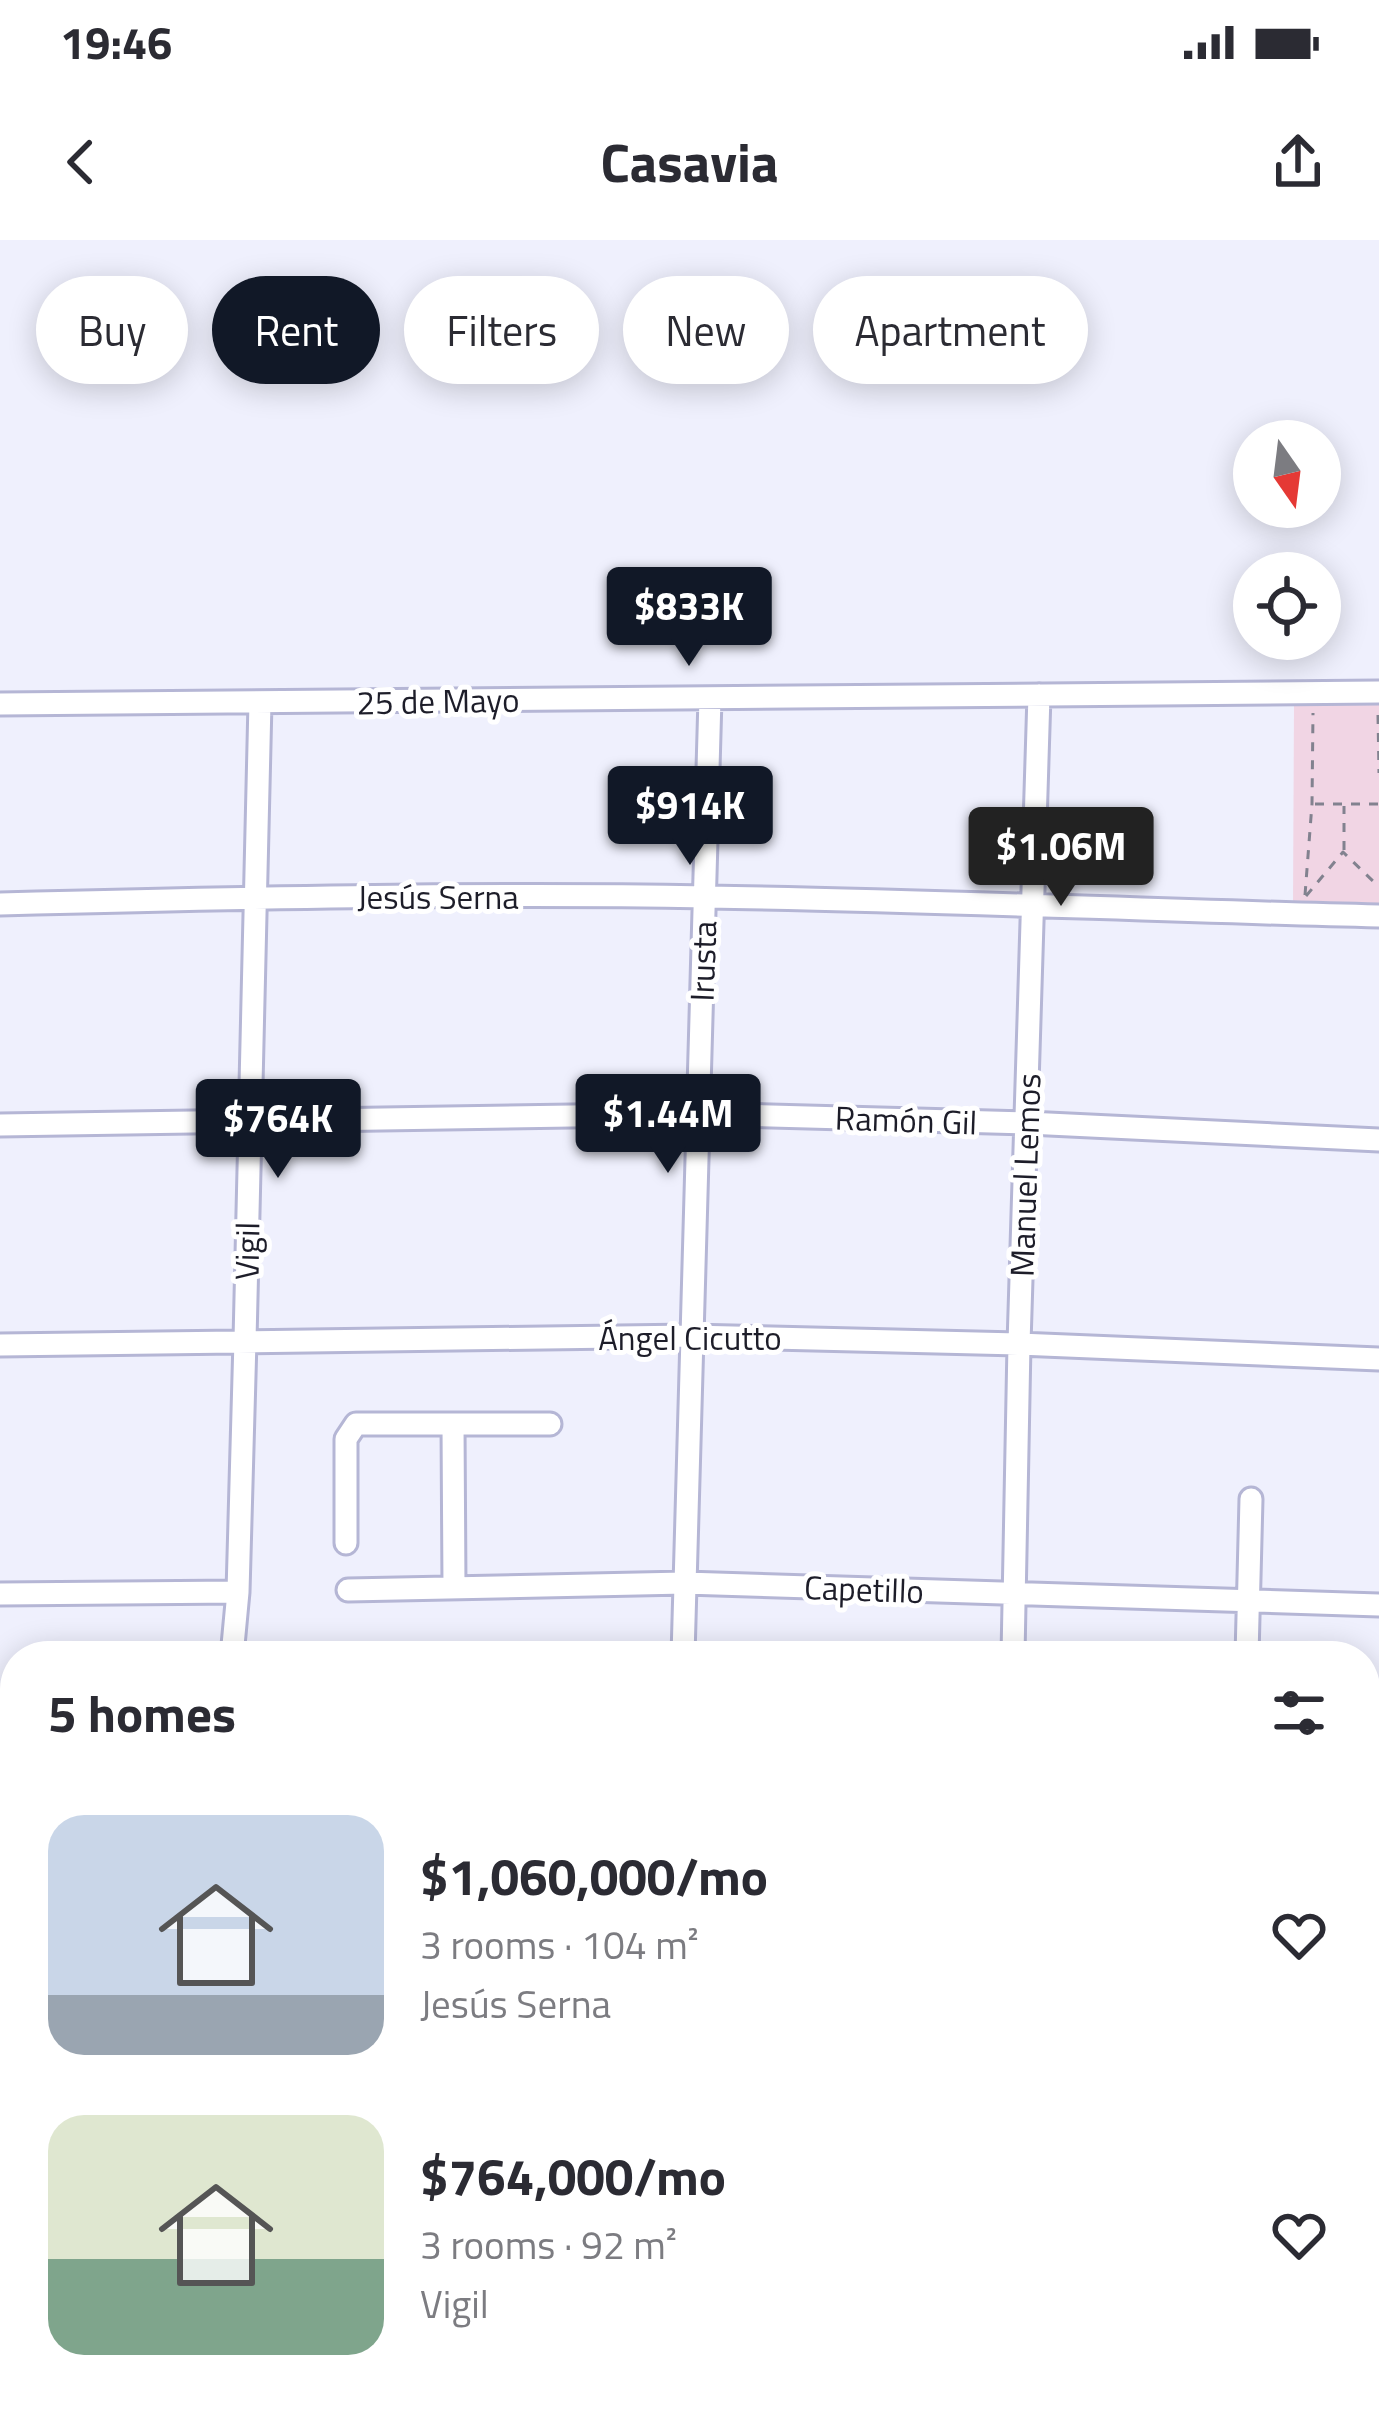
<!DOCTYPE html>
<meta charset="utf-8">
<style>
:root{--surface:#fff;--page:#f2f2f3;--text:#2b2b33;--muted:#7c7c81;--accent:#111827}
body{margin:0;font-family:"Titillium Web",sans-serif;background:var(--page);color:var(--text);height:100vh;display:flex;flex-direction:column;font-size:45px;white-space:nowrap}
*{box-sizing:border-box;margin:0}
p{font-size:39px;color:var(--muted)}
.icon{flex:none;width:66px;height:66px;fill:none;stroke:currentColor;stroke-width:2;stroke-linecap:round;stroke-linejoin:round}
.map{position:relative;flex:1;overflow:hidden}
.drawer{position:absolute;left:0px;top:1401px;width:1380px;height:771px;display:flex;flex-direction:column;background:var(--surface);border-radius:48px 48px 0 0;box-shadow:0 6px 30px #0003}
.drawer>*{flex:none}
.banner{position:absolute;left:36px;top:36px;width:1308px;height:108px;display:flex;gap:24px}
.needle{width:78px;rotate:166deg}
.fabs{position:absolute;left:1233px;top:180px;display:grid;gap:24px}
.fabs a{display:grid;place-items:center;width:108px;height:108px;border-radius:50%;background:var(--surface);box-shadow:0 6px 30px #0003;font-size:60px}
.price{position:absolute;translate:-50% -102px;padding:0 27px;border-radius:12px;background:var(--accent);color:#fff;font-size:39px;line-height:78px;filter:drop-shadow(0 3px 6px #0008)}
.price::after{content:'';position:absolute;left:50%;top:72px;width:36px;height:27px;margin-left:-18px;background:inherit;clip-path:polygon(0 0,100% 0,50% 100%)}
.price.on{background:#222;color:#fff}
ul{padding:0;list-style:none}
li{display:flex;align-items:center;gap:36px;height:300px;padding:0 48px}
li span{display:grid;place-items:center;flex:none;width:336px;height:240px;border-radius:36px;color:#555}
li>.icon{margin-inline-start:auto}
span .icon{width:144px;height:144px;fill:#fffc;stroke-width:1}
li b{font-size:51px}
h2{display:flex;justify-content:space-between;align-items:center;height:144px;padding:0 48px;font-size:51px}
.tag{padding:0 42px;border-radius:54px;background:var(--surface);box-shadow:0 6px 30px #0003;font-size:42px;line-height:108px}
.tag.on{background:var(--accent);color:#fff}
.status{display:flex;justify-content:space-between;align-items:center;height:84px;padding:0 60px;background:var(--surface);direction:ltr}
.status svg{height:33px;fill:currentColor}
header{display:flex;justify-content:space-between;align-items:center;height:156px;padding:0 48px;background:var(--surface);font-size:54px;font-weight:700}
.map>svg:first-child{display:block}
.green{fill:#f1d5e4}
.building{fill:#bfaec9;stroke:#a08fa9;stroke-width:3}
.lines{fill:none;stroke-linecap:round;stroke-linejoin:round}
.minor-casing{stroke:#b5b6d5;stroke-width:27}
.path{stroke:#82828f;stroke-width:3;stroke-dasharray:9 9;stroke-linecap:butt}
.minor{stroke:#fff;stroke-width:21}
.labels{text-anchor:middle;stroke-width:10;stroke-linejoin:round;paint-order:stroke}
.street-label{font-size:33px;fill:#1d1d29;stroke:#fff}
</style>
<div class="status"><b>19:46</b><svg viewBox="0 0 49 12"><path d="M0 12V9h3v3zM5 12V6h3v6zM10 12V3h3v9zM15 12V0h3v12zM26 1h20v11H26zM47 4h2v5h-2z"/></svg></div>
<header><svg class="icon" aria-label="back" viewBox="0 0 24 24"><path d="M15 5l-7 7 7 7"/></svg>Casavia<svg class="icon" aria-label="share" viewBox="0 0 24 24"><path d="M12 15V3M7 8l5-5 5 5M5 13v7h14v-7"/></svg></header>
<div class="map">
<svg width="1379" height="2171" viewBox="0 0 1379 2171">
<rect width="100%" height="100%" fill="#eff0fd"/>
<path class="green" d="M 1294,460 L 1379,460 L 1379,666 L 1293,666 Z"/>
<path class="building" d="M 0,2055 L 15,2056 L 15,2157 L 32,2157 L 32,2171 L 0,2171 Z"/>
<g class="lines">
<g class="minor-casing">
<path id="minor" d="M 0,464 L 1379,452
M 0,664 C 236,658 472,653 708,657 C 932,660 1155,671 1379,676
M 0,885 L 698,874 L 1028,883 L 1379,900
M 0,1105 L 691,1096 L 1019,1104 L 1379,1119
M 453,1185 L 454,1347
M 346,1303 L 346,1199 L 356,1184 L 550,1184
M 348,1350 L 685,1343 L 1379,1365
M 0,1354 L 238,1352
M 232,1416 L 238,1352 L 245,1100 L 260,462
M 683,1416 L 710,458
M 1013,1416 L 1019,1104 L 1039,455
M 1247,1416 L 1251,1259
M 1365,1598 L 1379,1598
M 0,1599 L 15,1599
M 1365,1890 L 1379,1889
M 0,1908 L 15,1908
M 214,2157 L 214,2171
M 1009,2157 L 1009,2171
M 55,2171 L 55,2157
M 494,2171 L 494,2157
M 662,2171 L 662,2157"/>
</g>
<path class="path" d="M 1378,475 L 1379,533
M 1315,564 L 1379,564
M 1344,610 L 1344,566
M 1305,655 L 1312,564 L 1313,473
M 1306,656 L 1343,612 L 1379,647"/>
<use href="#minor" class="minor"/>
</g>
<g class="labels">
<g class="street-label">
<text transform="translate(438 461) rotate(-1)" y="12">25 de Mayo</text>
<text x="438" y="669">Jesús Serna</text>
<text transform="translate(703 721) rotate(-88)" y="12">Irusta</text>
<text transform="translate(906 880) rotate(2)" y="12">Ramón Gil</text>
<text transform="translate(1025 935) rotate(-88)" y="12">Manuel Lemos</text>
<text transform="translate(247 1011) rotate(-89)" y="12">Vigil</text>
<text x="690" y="1110">Ángel Cicutto</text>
<text transform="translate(864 1349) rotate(2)" y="12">Capetillo</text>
</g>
</g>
</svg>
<div class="fabs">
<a><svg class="needle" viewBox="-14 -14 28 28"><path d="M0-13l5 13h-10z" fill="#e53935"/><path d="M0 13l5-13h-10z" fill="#7c7c81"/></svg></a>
<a><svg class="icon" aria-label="locate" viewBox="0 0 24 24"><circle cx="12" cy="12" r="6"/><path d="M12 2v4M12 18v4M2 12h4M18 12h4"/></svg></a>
</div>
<b class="price" style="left:689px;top:429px">$833K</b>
<b class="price" style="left:690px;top:628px">$914K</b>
<b class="price on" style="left:1061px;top:669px">$1.06M</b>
<b class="price" style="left:668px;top:936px">$1.44M</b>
<b class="price" style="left:278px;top:941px">$764K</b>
<div class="banner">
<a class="tag">Buy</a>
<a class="tag on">Rent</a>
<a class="tag">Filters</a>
<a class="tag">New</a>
<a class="tag">Apartment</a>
</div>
<section class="drawer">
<h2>5 homes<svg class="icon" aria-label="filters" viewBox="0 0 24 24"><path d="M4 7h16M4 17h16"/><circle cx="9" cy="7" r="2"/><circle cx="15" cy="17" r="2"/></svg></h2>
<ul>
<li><span style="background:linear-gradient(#c9d6e8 75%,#9aa5b1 0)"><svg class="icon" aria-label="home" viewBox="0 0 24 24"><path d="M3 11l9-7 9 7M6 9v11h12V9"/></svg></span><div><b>$1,060,000/mo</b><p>3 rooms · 104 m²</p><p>Jesús Serna</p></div><svg class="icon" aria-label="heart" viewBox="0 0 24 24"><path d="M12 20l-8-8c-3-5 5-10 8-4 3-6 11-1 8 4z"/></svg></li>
<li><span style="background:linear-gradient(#dfe7d0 60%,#7fa58c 0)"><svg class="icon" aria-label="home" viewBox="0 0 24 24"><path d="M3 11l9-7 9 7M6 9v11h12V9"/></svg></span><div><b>$764,000/mo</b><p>3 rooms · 92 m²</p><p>Vigil</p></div><svg class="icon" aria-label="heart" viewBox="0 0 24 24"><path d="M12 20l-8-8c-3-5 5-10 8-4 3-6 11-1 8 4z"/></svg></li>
</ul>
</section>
</div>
